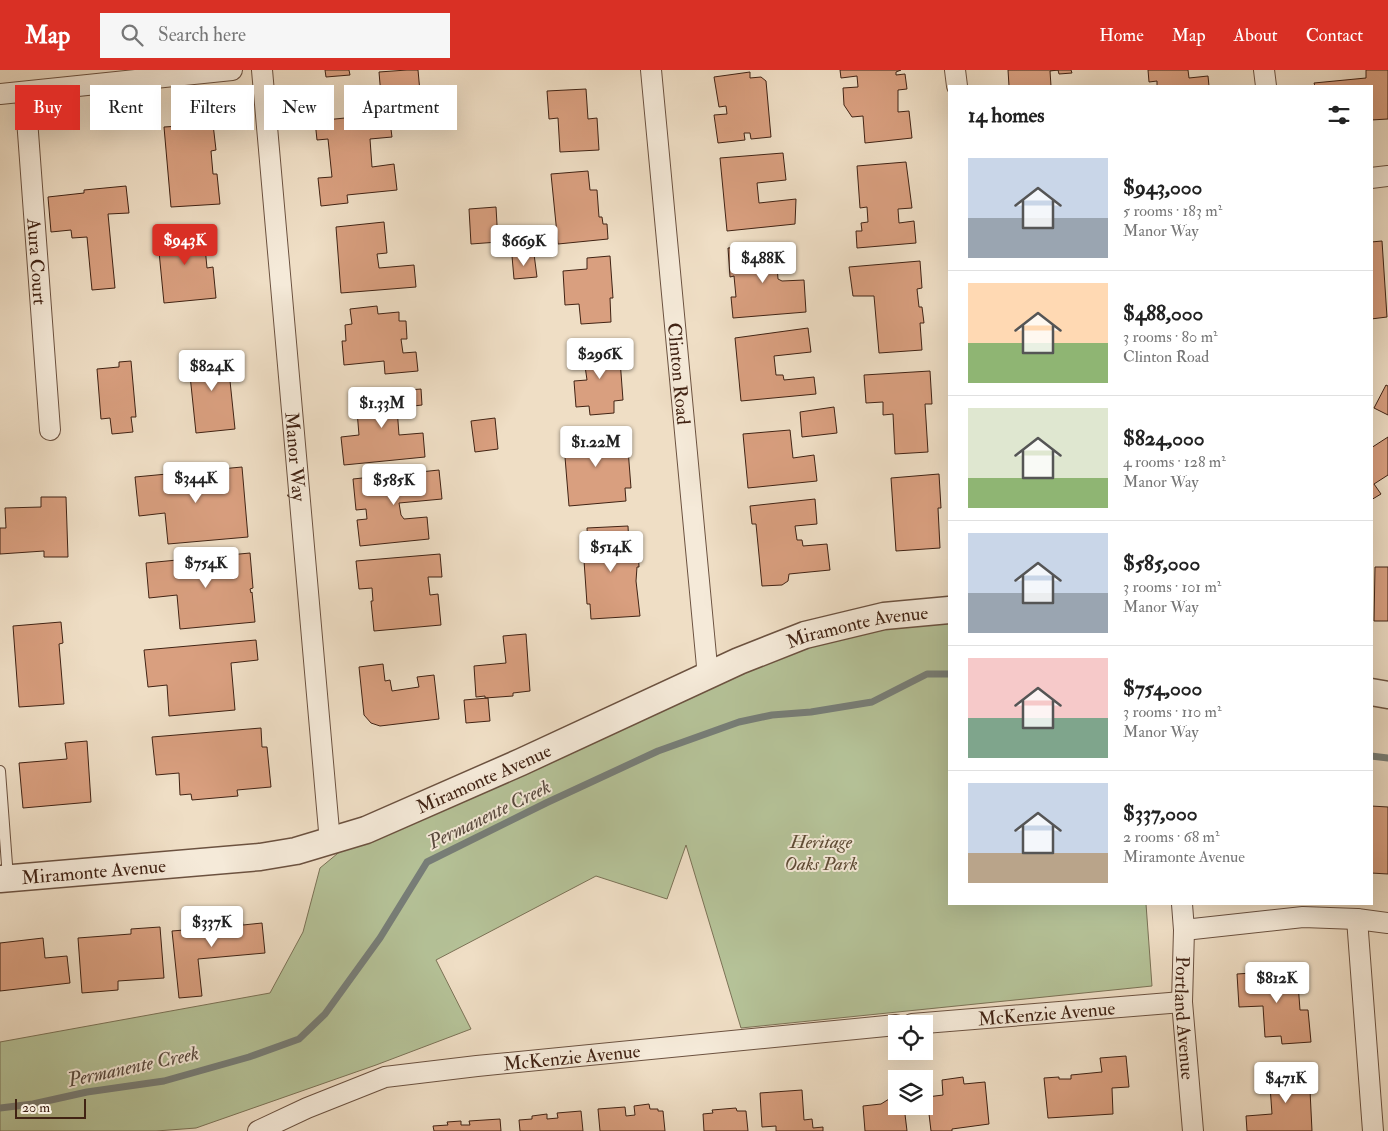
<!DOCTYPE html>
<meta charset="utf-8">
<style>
:root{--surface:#fff;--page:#f6f6f6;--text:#222;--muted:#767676;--line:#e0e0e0;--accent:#d93025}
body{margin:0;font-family:"IM FELL Double Pica",serif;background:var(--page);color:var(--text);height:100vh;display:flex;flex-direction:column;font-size:19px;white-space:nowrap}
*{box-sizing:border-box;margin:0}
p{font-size:16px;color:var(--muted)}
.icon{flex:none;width:28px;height:28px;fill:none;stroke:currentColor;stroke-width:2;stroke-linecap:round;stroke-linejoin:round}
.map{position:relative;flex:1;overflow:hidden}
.details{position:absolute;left:948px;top:15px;width:425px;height:820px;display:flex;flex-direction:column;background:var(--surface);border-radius:0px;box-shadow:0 5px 20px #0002}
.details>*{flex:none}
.top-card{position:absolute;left:15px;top:15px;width:475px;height:45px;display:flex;gap:10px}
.fabs{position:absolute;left:888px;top:945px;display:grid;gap:10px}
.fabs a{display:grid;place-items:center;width:45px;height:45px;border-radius:0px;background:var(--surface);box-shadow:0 5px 20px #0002;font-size:25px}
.scale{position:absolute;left:15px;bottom:12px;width:71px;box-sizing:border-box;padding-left:5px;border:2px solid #412314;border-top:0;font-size:14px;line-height:18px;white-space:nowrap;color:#412314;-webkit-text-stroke:4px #f5ead9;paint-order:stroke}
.price{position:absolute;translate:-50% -42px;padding:0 11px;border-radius:5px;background:#fff;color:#222;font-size:16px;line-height:32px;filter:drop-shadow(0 1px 2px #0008)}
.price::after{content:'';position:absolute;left:50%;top:30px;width:15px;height:11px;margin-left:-8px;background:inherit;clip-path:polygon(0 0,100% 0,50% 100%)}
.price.current{background:var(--accent);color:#fff}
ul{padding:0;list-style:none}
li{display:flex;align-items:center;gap:15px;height:125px;padding:0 20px}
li+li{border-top:1px solid var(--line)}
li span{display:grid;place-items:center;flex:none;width:140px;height:100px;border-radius:0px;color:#555}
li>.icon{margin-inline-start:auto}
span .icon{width:60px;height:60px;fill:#fffc;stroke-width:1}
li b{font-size:21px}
h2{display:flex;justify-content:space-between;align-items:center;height:60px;padding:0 20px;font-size:21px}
.pill{padding:0 18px;border-radius:0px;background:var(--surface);box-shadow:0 5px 20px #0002;font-size:18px;line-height:45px}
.pill.current{background:var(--accent);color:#fff}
header{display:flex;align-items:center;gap:30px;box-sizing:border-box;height:70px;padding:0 25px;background:var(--accent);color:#fff}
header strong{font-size:24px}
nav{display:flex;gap:28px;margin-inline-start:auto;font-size:18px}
.search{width:350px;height:45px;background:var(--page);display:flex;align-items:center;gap:12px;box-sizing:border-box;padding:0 18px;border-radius:0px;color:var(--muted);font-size:19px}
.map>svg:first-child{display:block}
.green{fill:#b5c298;stroke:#7b7256}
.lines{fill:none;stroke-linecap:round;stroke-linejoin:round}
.stream{stroke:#777e78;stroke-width:7}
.building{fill:#d99f7f;stroke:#412314}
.service-casing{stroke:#6c5240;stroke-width:12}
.minor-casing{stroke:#6c5240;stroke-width:22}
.tertiary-casing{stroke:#6c5240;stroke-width:29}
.service{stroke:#f5ead9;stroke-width:10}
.minor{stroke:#f5ead9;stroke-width:20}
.tertiary{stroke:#f5ead9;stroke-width:26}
.labels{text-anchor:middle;stroke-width:4;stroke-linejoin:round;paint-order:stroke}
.street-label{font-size:19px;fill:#412314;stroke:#f5ead9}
.park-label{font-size:19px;font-style:italic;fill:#5e4b35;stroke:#f5ead9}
.water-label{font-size:20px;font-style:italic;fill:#58493e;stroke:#f5ead9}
</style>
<header>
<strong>Map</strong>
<div class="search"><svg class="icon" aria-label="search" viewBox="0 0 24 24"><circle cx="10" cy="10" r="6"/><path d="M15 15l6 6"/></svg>Search here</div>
<nav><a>Home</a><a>Map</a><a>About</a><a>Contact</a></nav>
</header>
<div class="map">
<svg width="1388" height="1061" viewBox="0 0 1388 1061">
<rect width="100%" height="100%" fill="#efdec5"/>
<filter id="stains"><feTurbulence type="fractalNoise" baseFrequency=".004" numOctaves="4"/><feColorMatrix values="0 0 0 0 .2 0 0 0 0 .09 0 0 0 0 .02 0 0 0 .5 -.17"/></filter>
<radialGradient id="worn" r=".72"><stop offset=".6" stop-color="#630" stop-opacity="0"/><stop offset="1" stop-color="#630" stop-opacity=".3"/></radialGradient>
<path class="green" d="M 949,541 L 949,834 L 1146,834 L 1152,916 L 741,958 L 686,775 L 667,829 L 596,806 L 436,890 L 471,959 L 376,995 L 196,1058 L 156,1061 L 0,1061 L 0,972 L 270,923 L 303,862 L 320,798 L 366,760 L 521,692 L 884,546 Z"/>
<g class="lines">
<path class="stream" d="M 1371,686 L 1388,688
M 0,1038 L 33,1034 L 87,1022 L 164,1011 L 249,987 L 299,969 L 325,944 L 380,868 L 427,792 L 546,733 L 658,681 L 739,652 L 772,645 L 811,642 L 872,632 L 927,604 L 949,604"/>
</g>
<path class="building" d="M 325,0 L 349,0 L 350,5 L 326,7 Z
M 407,0 L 418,0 L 420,22 L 381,26 L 379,2 Z
M 840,0 L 901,0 L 896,2 L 896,5 L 905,4 L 907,19 L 898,20 L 898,42 L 909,41 L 912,68 L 865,73 L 863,46 L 852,47 L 844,35 L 843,18 L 858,17 L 857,6 L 841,8 Z
M 1008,0 L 1071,0 L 1072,3 L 1059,4 L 1058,0 L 1050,1 L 1051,16 L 1009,16 Z
M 1148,0 L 1188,0 L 1189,8 L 1208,6 L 1209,16 L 1157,16 L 1157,11 L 1149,12 Z
M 1366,0 L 1388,0 L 1388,49 L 1371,50 L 1371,16 L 1315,16 L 1314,13 L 1366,8 Z
M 750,2 L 750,8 L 761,7 L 766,11 L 771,67 L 751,69 L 750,63 L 744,63 L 745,70 L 718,73 L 714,45 L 727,44 L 726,36 L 719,37 L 714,7 Z
M 586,19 L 588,49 L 597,48 L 599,80 L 560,82 L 558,48 L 549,49 L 547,21 Z
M 373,39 L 374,45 L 389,44 L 392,67 L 370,69 L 372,97 L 394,94 L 397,120 L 347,125 L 348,133 L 321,136 L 318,108 L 332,107 L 328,69 L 317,70 L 315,51 L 345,48 L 345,42 Z
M 213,54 L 216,80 L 211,81 L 213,104 L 217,104 L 220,134 L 171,137 L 164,57 Z
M 783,83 L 786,110 L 757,113 L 759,133 L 796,129 L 795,154 L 727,161 L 720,88 Z
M 906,92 L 912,138 L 898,139 L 899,153 L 914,151 L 916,173 L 857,178 L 856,161 L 862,161 L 861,153 L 868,152 L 867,137 L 860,138 L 857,96 Z
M 588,101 L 590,120 L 597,120 L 599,147 L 602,147 L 603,154 L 607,154 L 608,169 L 558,174 L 551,104 Z
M 126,116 L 129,143 L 108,144 L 115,218 L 92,220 L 87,167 L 72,168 L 71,160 L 51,162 L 48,127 L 84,123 L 84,120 Z
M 496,137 L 498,172 L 471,174 L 469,139 Z
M 384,152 L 387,183 L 377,184 L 379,198 L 414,195 L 416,217 L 341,223 L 336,157 Z
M 203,156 L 207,198 L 213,197 L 216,228 L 164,233 L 157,161 Z
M 1382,171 L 1387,247 L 1371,249 L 1371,172 Z
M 778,174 L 779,195 L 777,196 L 778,209 L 782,211 L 804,210 L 806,242 L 733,248 L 731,227 L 736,227 L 734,206 L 730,207 L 728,178 Z
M 534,184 L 537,207 L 514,209 L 512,186 Z
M 610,186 L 613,228 L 610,228 L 611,252 L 581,254 L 579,234 L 565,235 L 563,201 L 587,199 L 587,188 Z
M 920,191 L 922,218 L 917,219 L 919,237 L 922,237 L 924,253 L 920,253 L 922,280 L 879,283 L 874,226 L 853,226 L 849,197 Z
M 377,236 L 378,244 L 399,242 L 399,251 L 406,251 L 407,269 L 401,269 L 403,283 L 416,282 L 418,301 L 385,304 L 384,291 L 344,295 L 342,271 L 346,271 L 345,255 L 352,254 L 350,239 Z
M 808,258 L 811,282 L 774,286 L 776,305 L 783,305 L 784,310 L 814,307 L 816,324 L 741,331 L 735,268 Z
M 619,276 L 623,330 L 614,331 L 614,343 L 590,345 L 589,336 L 576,337 L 574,311 L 587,310 L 585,296 L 581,296 L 580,279 Z
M 227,282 L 235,359 L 196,363 L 188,286 Z
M 131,291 L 136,347 L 131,347 L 133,362 L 112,364 L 110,348 L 101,349 L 97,299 L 119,297 L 119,292 Z
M 930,301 L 932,334 L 925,334 L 928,382 L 895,384 L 893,344 L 883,345 L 883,332 L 866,333 L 864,305 Z
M 1386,315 L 1388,316 L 1388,345 L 1374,338 Z
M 421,319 L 422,335 L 397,338 L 399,365 L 423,363 L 425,387 L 344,395 L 341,367 L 359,365 L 357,341 L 352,342 L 351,325 Z
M 834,337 L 837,363 L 802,367 L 800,342 Z
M 495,348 L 498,379 L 475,382 L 471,351 Z
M 617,359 L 619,380 L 628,379 L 631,418 L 625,418 L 626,431 L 569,436 L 564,375 L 568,375 L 568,363 Z
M 790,360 L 793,388 L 814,385 L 817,411 L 748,418 L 743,364 Z
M 1388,367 L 1388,405 L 1374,414 L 1381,424 L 1371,430 L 1371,378 Z
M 242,397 L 248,467 L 168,474 L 165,443 L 139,446 L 135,407 Z
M 439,400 L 442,429 L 399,433 L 401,445 L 404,449 L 427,447 L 429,469 L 360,476 L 357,450 L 367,449 L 366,439 L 356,440 L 353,409 Z
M 939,404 L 941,438 L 938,438 L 940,478 L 896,481 L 891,408 Z
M 41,427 L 66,427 L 68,487 L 44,487 L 44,481 L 0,484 L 0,458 L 6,458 L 5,438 L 41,437 Z
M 815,429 L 817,454 L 795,456 L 797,470 L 802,470 L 803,476 L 827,474 L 830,500 L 789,504 L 788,511 L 782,515 L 762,516 L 756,454 L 752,454 L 750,436 Z
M 628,456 L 629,476 L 638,476 L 639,497 L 637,497 L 636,511 L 640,546 L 591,549 L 590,534 L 587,534 L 583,476 L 588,476 L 587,458 Z
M 250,483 L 253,518 L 250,519 L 251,523 L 252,522 L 255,552 L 180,559 L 177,525 L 149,528 L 146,493 Z
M 440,484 L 442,507 L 428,507 L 430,525 L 438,524 L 441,555 L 374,561 L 371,531 L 373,531 L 372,518 L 359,519 L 356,491 Z
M 1375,497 L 1388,497 L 1388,551 L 1374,551 Z
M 61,552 L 63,573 L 59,574 L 64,634 L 19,637 L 13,556 Z
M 526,564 L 530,621 L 513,623 L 513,626 L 485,628 L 485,626 L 476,627 L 474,596 L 506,593 L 503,566 Z
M 256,570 L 258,590 L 231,593 L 235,640 L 169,646 L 167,615 L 148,617 L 144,580 Z
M 383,594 L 385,611 L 390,610 L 392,621 L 419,617 L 417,607 L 434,605 L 439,649 L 380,656 L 371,653 L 364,645 L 359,597 Z
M 488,628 L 490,651 L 466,653 L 464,630 Z
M 261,658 L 262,677 L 267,677 L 271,717 L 237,720 L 238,726 L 192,730 L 191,724 L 180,725 L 179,703 L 156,705 L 152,667 Z
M 87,671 L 91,732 L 23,738 L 19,693 L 67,689 L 65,673 Z
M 1371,736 L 1388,737 L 1388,804 L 1371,803 Z
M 242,847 L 243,855 L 262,853 L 265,883 L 198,889 L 202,926 L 179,928 L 172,861 L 196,859 L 196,852 Z
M 160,857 L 164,908 L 118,911 L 118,920 L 82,923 L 78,868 L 131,864 L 131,859 Z
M 43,868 L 45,888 L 67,886 L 70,913 L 0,921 L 0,873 Z
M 1297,900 L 1300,940 L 1308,940 L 1311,972 L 1282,974 L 1281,966 L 1265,967 L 1263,936 L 1239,937 L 1237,904 Z
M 1126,986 L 1129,1017 L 1112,1018 L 1113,1044 L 1048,1048 L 1044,1008 L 1059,1007 L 1059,1009 L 1071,1009 L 1071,1005 L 1102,1002 L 1100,988 Z
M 1309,1000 L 1312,1061 L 1247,1061 L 1246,1046 L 1272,1044 L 1269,1002 Z
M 963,1007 L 964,1014 L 985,1012 L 989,1054 L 952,1059 L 952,1061 L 931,1061 L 927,1027 L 943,1025 L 942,1010 Z
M 802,1020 L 804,1050 L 812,1049 L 813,1058 L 823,1057 L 823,1061 L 776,1061 L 776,1056 L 762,1057 L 760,1023 Z
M 896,1024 L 896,1036 L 904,1036 L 907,1061 L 865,1061 L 863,1036 L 881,1034 L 889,1029 L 889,1025 Z
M 649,1034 L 650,1039 L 658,1039 L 658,1041 L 663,1041 L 665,1061 L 600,1061 L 598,1039 L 625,1037 L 626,1046 L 635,1045 L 634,1036 Z
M 736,1038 L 737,1041 L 746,1041 L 748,1061 L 704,1061 L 703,1044 L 713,1043 L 712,1040 Z
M 581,1041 L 583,1061 L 520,1061 L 519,1050 L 532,1049 L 532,1046 L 547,1044 L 547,1049 L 558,1048 L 557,1043 Z
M 500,1049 L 501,1061 L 434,1061 L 433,1056 L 448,1055 L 447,1052 L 461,1051 L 461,1055 L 470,1055 L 469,1051 Z"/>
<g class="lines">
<g class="service-casing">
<path id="service" d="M 0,701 L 8,808"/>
</g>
<g class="minor-casing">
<g id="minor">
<path id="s1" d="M 262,0 L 330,772"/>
<path id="s2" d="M 651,0 L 708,607"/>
<path d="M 955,0 L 957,16"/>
<path d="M 1264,0 L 1266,16"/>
<path id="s3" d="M 25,22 L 50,360"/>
<path d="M 0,24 L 232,0"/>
<path d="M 1371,108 L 1388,106"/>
<path id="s4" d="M 1182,834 L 1184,860 L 1182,932 L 1193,1061"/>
<path d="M 1357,849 L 1373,1061"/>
<path d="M 1184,860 L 1303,847 L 1357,849 L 1388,853"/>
<path id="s5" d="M 912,954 L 1182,932"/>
<path id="s6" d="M 258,1061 L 307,1038 L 385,1007 L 477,996 L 896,955"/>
</g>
</g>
<g class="tertiary-casing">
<g id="tertiary">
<path d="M 1371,622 L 1388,625"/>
<path id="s7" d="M 0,809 L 260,787 L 296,781 L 366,760 L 521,692 L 739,591 L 805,565 L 884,546 L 949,540"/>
</g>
</g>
<use href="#service" class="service"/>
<use href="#minor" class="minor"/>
<use href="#tertiary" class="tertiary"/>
</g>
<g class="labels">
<g class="street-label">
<text dy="7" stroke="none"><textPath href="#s3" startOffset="170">Aura Court</textPath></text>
<text dy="7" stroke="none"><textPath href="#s2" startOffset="305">Clinton Road</textPath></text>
<text dy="7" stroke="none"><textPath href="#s1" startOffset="388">Manor Way</textPath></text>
<text dy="7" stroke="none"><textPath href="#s7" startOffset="904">Miramonte Avenue</textPath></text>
<text dy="7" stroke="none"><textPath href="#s7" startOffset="499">Miramonte Avenue</textPath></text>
<text dy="7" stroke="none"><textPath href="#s7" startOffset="94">Miramonte Avenue</textPath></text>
<text dy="7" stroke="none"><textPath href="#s5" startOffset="135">McKenzie Avenue</textPath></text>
<text dy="7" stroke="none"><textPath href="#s4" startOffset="114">Portland Avenue</textPath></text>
<text dy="7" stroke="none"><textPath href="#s6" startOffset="326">McKenzie Avenue</textPath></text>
</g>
<g class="park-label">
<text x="821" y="778">Heritage<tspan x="821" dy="22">Oaks Park</tspan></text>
</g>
<g class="water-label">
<text transform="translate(489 744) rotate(-26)" y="7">Permanente Creek</text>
<text transform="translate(133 996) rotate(-12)" y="7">Permanente Creek</text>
</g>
</g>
<rect width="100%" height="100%" filter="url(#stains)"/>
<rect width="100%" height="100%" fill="url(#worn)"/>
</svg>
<div class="fabs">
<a><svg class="icon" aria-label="locate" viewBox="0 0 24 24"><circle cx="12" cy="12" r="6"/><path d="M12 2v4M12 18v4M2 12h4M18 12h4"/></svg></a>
<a><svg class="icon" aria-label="layers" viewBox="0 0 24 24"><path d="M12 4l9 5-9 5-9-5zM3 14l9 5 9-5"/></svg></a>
</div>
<div class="scale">20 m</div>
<b class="price current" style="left:185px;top:196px">$943K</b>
<b class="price" style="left:524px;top:197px">$669K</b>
<b class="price" style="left:763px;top:214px">$488K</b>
<b class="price" style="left:600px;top:310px">$296K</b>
<b class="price" style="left:212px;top:322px">$824K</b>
<b class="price" style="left:382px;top:359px">$1.33M</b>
<b class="price" style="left:596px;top:398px">$1.22M</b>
<b class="price" style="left:196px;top:434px">$344K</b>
<b class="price" style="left:394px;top:436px">$585K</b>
<b class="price" style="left:611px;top:503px">$514K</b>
<b class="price" style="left:206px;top:519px">$754K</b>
<b class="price" style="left:212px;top:878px">$337K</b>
<b class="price" style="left:1277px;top:934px">$812K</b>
<b class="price" style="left:1286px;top:1034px">$471K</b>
<div class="top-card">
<a class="pill current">Buy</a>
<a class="pill">Rent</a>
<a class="pill">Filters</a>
<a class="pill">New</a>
<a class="pill">Apartment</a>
</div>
<section class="details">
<h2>14 homes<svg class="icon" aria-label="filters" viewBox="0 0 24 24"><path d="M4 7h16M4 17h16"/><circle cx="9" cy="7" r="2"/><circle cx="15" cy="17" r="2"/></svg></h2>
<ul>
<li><span style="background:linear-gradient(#c9d6e8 60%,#9aa5b1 0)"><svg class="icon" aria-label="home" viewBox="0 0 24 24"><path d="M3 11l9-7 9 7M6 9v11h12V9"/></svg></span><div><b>$943,000</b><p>5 rooms · 183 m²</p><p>Manor Way</p></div></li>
<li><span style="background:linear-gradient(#ffd9b3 60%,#8fb573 0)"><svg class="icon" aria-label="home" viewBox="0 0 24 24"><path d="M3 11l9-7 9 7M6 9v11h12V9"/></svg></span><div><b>$488,000</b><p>3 rooms · 80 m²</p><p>Clinton Road</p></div></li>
<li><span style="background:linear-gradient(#dfe7d0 70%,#8fb573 0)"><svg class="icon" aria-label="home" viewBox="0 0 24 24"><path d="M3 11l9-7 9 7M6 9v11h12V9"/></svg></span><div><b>$824,000</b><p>4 rooms · 128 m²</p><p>Manor Way</p></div></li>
<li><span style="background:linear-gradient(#c9d6e8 60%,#9aa5b1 0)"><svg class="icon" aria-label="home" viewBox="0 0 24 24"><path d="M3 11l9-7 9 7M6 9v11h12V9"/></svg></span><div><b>$585,000</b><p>3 rooms · 101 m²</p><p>Manor Way</p></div></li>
<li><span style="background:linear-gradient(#f6c9c9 60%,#7fa58c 0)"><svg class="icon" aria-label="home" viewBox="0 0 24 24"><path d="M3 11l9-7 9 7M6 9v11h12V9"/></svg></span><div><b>$754,000</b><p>3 rooms · 110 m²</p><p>Manor Way</p></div></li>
<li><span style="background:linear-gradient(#c9d6e8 70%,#b9a48a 0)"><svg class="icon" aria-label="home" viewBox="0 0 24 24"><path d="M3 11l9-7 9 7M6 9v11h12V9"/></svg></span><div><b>$337,000</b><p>2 rooms · 68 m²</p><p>Miramonte Avenue</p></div></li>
</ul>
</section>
</div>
